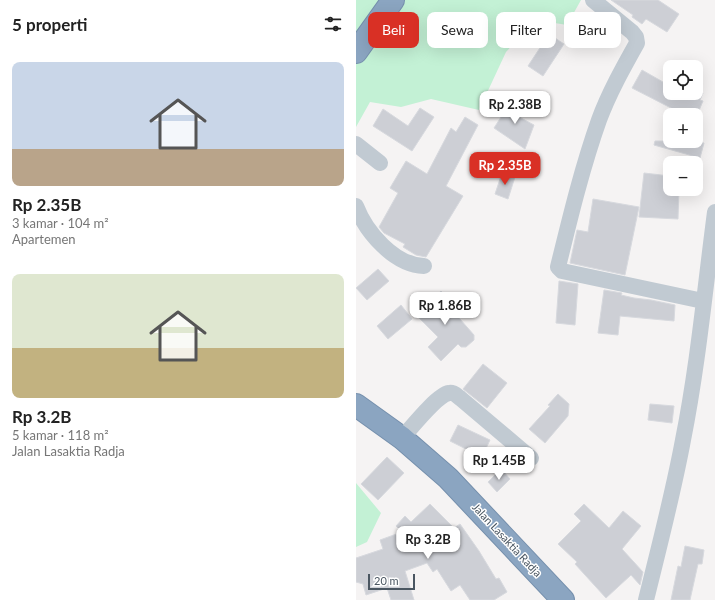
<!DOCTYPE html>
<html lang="id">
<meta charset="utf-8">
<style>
:root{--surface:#fff;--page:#f6f6f6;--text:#222;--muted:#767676;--accent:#d93025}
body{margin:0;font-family:Lato,sans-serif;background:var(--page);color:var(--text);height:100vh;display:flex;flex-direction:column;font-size:15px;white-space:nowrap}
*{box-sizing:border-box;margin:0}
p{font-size:13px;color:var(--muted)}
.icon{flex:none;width:22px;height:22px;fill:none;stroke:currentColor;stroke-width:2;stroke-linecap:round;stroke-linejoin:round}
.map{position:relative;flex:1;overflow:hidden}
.panel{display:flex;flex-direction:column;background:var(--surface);width:356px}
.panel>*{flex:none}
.top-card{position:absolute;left:12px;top:12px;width:287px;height:36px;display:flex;gap:8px}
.buttons{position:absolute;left:307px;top:60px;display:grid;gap:8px}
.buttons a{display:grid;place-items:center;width:40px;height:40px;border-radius:8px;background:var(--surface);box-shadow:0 4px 16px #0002;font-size:20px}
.scale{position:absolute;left:12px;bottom:10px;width:47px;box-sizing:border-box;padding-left:4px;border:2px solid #4a5661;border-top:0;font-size:11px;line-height:14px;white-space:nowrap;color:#4a5661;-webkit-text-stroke:3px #fff;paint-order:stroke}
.price{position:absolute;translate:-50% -34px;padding:0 9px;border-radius:8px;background:#fff;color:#222;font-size:13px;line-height:26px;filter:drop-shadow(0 1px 2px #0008)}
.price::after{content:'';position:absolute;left:50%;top:24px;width:12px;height:9px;margin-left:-6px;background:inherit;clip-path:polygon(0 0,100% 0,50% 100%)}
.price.on{background:var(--accent);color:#fff}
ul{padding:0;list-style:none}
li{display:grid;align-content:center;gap:8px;height:212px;padding:0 12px}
li span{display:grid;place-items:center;height:124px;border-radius:8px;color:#555}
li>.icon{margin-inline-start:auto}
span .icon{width:72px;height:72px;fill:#fffc;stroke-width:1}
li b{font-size:17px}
h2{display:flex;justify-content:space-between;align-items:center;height:48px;padding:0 12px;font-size:17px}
.chip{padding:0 14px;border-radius:8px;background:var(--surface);box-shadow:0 4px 16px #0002;font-size:14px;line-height:36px}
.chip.on{background:var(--accent);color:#fff}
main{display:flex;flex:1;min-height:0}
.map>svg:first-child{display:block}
.green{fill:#c3f1d5}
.building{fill:#cdcfd5;stroke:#d7d9de}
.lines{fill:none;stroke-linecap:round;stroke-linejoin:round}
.highway-casing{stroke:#7690ad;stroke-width:24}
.minor{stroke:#c1cad2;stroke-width:16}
.highway{stroke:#8ba5c1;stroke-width:22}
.labels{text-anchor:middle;stroke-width:3;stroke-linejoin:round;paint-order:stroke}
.street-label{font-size:11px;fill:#4a5661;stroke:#fff}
</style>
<main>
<section class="panel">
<h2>5 properti<svg class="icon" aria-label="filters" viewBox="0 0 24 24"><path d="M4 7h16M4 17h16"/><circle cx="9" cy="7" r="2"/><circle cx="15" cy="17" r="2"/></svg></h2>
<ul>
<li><span style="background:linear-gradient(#c9d6e8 70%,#b9a48a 0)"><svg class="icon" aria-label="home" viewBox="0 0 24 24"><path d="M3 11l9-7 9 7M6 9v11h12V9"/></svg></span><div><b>Rp 2.35B</b><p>3 kamar · 104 m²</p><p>Apartemen</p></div></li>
<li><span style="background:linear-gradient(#dfe7d0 60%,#c2b280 0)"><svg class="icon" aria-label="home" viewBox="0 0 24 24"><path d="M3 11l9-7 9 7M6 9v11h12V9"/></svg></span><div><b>Rp 3.2B</b><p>5 kamar · 118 m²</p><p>Jalan Lasaktia Radja</p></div></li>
</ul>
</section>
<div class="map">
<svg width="359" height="600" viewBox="0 0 359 600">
<rect width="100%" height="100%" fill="#f5f3f3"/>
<path class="green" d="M 0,0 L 225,0 L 211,25 L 180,20 L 150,52 L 123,110 L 75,99 L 45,107 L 14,102 L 0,127 Z
M 0,483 L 25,513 L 11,542 L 0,547 Z"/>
<path class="building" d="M 255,0 L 302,0 L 323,14 L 311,32 L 290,19 L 286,24 L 276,17 L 277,15 Z
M 193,34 L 208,44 L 187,76 L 172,66 Z
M 286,70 L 314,86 L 314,93 L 347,93 L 344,100 L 347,101 L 341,115 L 327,115 L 317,111 L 317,109 L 276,88 Z
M 156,100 L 169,109 L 163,117 L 178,125 L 169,149 L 138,128 Z
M 64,108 L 78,117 L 56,151 L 17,126 L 27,109 L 52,126 Z
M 109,117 L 122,125 L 90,186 L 107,196 L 70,257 L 60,255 L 47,247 L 49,244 L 28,233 L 23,227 L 42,193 L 34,188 L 50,161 L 71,174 L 95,128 L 100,132 Z
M 299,141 L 339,141 L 348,143 L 344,158 L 298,145 Z
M 146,173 L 159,177 L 152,199 L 139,194 Z
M 288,173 L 314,176 L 314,189 L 323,189 L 322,219 L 283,217 Z
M 237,199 L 283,207 L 269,275 L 214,263 L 221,230 L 232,232 Z
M 22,269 L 33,281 L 11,300 L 0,288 Z
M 203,281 L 222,284 L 219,325 L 200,323 Z
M 248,290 L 266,293 L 265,295 L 278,298 L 295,300 L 319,305 L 318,321 L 264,316 L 262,335 L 242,333 Z
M 85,291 L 100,306 L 96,310 L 118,335 L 118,340 L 110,347 L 105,347 L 102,344 L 85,361 L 72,347 L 82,337 L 60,315 Z
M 45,305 L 56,319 L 32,339 L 21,326 Z
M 127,364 L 151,383 L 131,408 L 107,389 Z
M 202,394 L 213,404 L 212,416 L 189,443 L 173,429 L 194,406 L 192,405 Z
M 294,404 L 318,406 L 316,423 L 292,420 Z
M 102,425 L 134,440 L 126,457 L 94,441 Z
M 31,457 L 48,473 L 22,500 L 5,484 Z
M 143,471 L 147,471 L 154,479 L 141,492 L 132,482 Z
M 74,504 L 98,528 L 104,524 L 123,551 L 140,579 L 143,578 L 151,592 L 138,600 L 114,600 L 104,585 L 95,591 L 81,569 L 77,572 L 71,563 L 49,571 L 58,600 L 35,600 L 31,588 L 10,595 L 7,584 L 0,582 L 0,558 L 27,549 L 24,540 L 46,532 L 40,526 L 49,516 L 55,522 Z
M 228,504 L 253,528 L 267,511 L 285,526 L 266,549 L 287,572 L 284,585 L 275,575 L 250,598 L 219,564 L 221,562 L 202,544 L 225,521 L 218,514 Z
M 329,546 L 348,550 L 346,564 L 342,564 L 334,600 L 315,600 L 322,566 L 325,567 Z"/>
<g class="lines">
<g class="highway-casing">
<path id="highway" d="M 0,52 L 37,0
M 0,405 L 46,438 L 92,478 L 207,600"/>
</g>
<path class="minor" d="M 237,0 L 276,32 L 280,37 L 281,43 C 267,68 253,93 243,120 C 226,168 214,218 202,267 L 206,271 L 347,301
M 0,144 L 24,163
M 0,206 C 10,232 38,265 68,266
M 46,438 C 55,428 81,395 93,393 C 98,392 101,396 104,398 L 175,458
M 290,600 C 303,547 317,494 327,440 C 342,365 349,288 359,212"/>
<use href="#highway" class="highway"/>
</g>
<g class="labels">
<g class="street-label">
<text transform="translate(151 540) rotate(47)" y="4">Jalan Lasaktia Radja</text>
</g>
</g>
</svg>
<div class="buttons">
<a><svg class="icon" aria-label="locate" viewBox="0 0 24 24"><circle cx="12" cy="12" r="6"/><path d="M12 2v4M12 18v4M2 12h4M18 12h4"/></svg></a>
<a>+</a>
<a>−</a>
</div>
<div class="scale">20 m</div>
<b class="price" style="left:159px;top:125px">Rp 2.38B</b>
<b class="price on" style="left:149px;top:186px">Rp 2.35B</b>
<b class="price" style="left:89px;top:326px">Rp 1.86B</b>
<b class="price" style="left:143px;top:481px">Rp 1.45B</b>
<b class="price" style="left:72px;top:560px">Rp 3.2B</b>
<div class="top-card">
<a class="chip on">Beli</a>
<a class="chip">Sewa</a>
<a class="chip">Filter</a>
<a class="chip">Baru</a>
</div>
</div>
</main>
